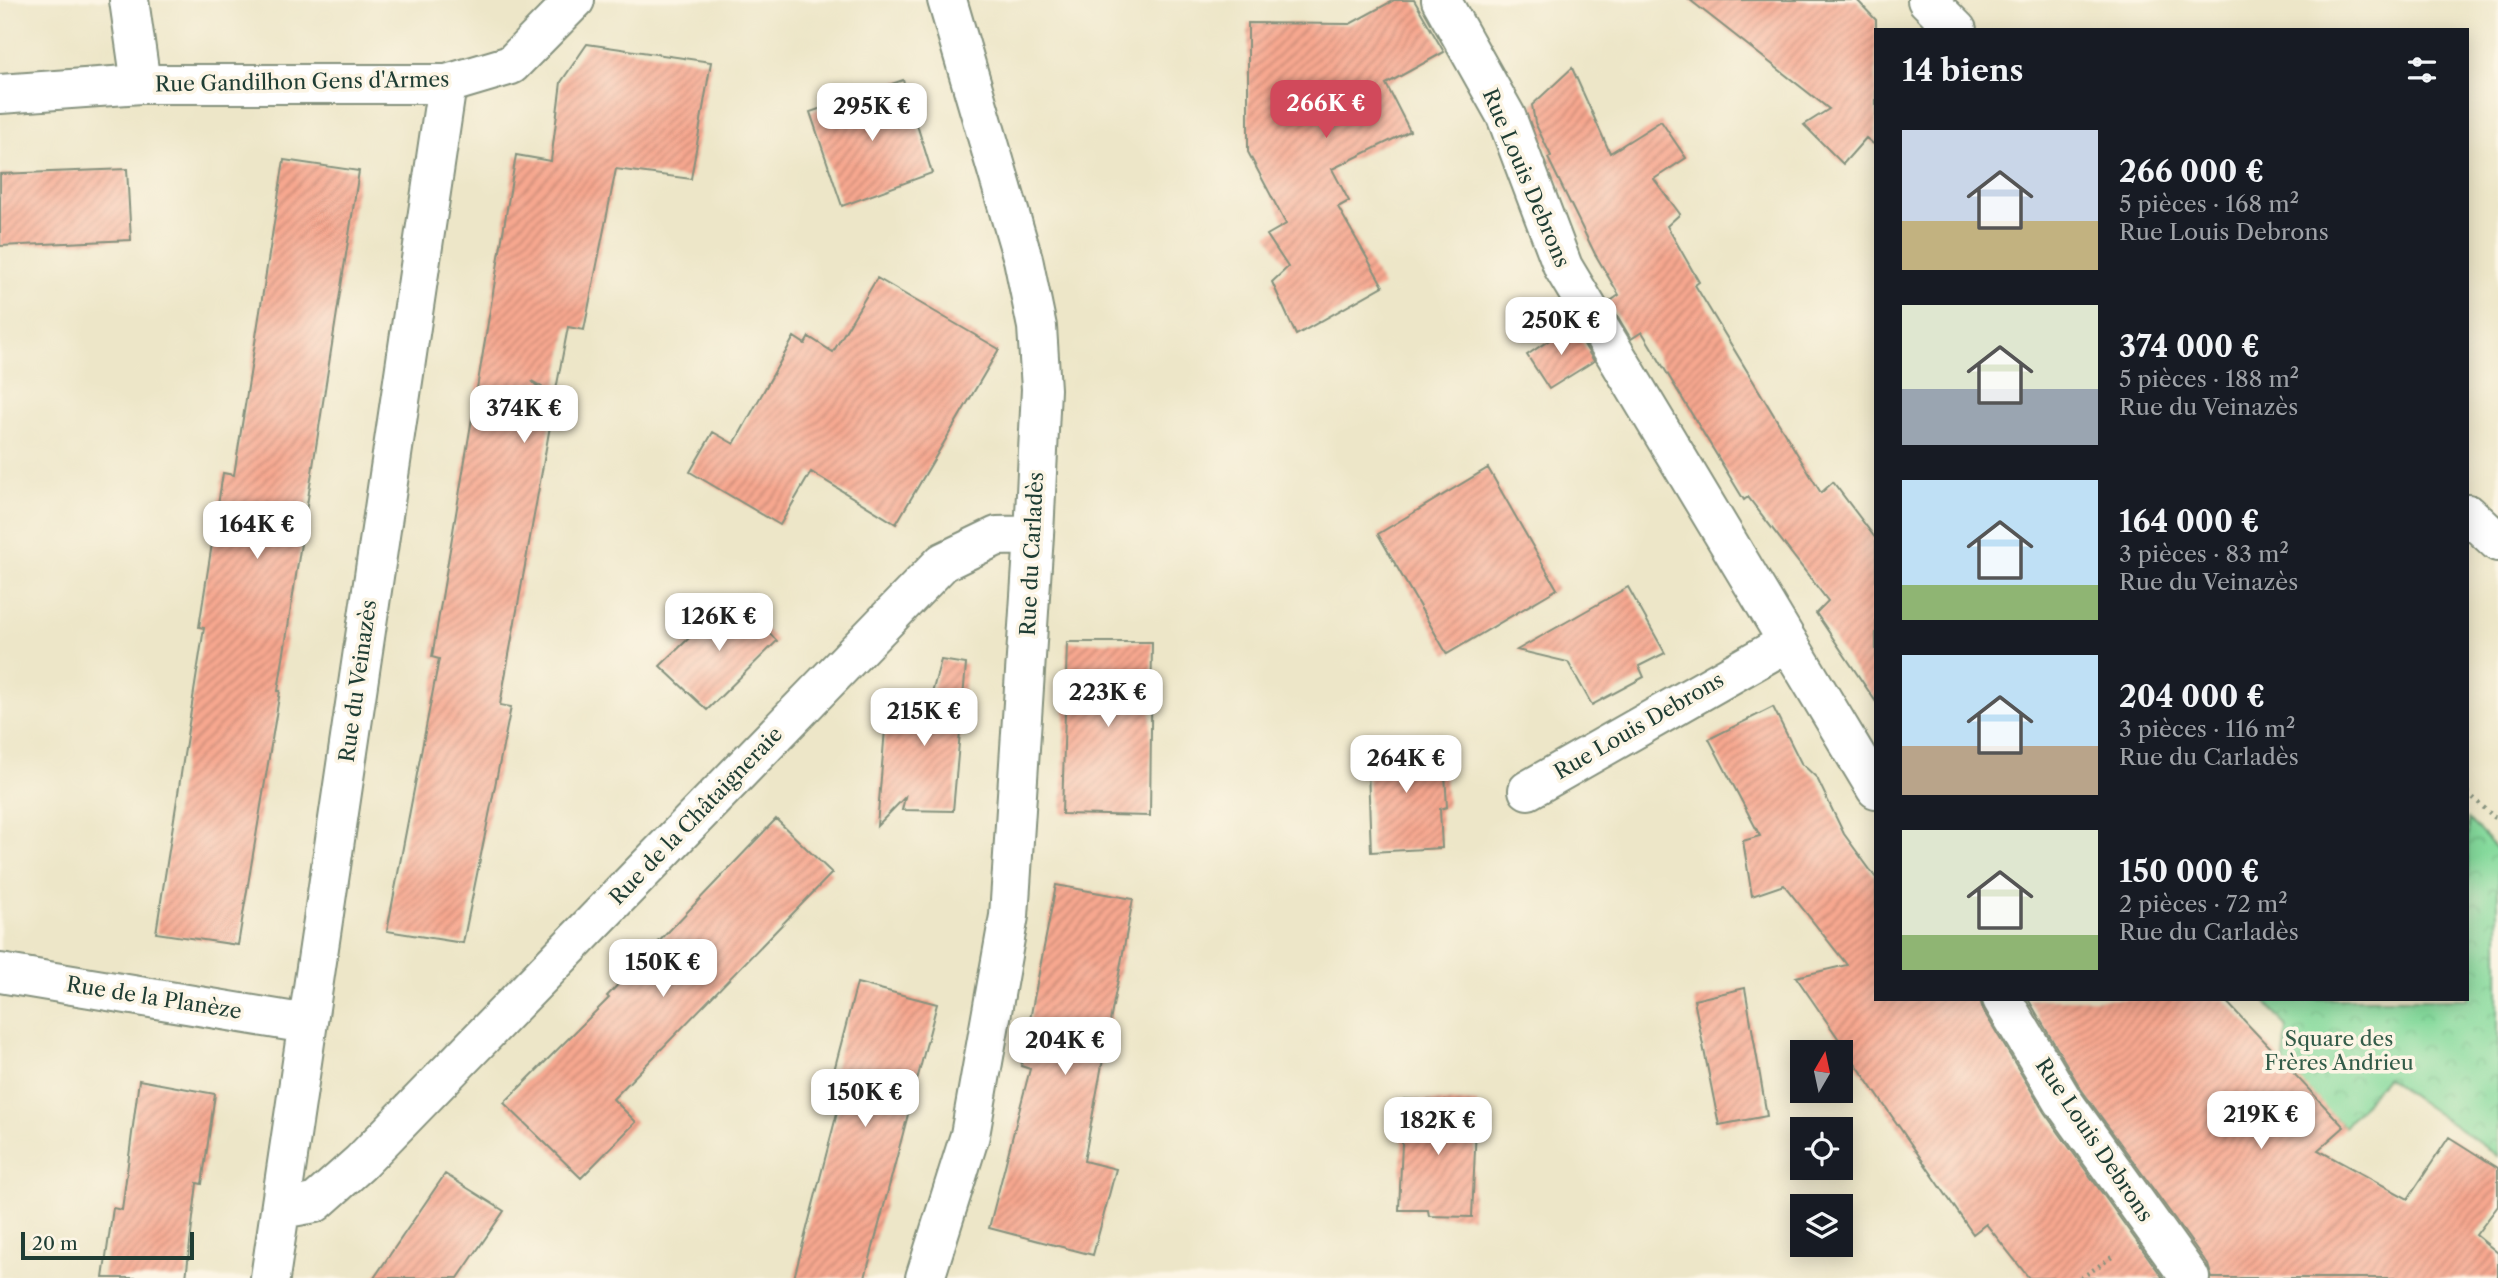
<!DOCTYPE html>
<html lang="fr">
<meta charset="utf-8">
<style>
:root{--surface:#171b24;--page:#242831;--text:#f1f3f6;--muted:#9ea1a6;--accent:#d1495b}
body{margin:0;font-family:"Libre Caslon Text",serif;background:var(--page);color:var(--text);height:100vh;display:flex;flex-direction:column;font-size:26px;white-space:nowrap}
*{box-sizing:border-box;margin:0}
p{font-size:23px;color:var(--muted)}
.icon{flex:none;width:38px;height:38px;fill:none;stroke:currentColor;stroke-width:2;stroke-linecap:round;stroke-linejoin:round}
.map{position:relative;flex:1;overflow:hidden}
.drawer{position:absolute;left:1874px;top:28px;width:595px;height:973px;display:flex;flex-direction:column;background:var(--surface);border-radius:0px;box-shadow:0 4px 18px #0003}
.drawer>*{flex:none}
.needle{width:46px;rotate:9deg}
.controls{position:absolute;left:1790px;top:1040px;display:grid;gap:14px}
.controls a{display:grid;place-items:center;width:63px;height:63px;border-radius:0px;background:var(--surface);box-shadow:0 4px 18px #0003;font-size:35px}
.scale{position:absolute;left:21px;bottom:18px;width:173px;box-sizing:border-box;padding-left:7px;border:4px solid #1f3d34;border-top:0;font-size:19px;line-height:24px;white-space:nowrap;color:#1f3d34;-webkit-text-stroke:5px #fcf5e5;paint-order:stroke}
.price{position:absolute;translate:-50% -60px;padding:0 16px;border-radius:14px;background:#fff;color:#222;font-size:23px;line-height:46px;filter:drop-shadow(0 2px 4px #0008)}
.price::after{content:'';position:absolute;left:50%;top:42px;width:21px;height:16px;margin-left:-10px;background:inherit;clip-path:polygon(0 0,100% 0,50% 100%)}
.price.active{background:var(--accent);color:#fff}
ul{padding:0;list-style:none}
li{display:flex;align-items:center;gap:21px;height:175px;padding:0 28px}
li span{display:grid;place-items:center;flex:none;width:196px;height:140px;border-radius:0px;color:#555}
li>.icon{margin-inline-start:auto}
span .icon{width:84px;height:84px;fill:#fffc;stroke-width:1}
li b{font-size:30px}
h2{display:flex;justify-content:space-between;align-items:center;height:84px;padding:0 28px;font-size:30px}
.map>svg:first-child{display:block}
.park{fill:url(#park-crowns);stroke:#528c68;stroke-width:2}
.building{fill:url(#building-hatch)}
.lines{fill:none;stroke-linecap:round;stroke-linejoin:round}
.minor-casing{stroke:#86927e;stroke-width:42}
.tertiary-casing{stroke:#86927e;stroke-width:42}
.path{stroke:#86927e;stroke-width:4.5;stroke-dasharray:2 5;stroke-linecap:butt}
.minor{stroke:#fff;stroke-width:38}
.tertiary{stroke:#fff;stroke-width:38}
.labels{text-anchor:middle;stroke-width:7;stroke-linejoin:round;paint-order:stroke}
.street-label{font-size:21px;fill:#1f3d34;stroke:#fcf5e5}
.park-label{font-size:21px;fill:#335c49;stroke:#fcf5e5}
</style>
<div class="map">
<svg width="2498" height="1278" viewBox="0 0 2498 1278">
<defs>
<pattern id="park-crowns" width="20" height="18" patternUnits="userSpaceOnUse" patternTransform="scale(1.75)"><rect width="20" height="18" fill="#85da9c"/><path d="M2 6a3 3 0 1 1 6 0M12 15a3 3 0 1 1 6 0" fill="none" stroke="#72bc87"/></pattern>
<pattern id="building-hatch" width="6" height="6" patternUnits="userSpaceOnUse" patternTransform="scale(1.75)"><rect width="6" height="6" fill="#f7a78f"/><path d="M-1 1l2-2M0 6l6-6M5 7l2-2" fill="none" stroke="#c78976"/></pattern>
</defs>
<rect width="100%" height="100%" fill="#fcf5e5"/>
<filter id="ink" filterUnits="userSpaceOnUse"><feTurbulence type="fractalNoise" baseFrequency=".0143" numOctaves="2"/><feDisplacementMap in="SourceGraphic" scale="14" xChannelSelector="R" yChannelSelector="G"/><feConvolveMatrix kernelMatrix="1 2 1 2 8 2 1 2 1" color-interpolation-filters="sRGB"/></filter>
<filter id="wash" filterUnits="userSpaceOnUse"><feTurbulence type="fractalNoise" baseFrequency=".00686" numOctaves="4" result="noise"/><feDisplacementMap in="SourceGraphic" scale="28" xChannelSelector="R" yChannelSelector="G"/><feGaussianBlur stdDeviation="1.57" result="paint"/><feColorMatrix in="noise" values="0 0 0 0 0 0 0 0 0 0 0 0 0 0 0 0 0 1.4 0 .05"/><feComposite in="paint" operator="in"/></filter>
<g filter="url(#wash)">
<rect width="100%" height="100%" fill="#ede6c8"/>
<path class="park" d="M 2468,819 L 2498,850 L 2498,1156 L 2386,1078 L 2344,1127 L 2283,1069 L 2287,1028 L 2263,999 L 2468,999 Z"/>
<g id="blocks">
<path class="building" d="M 1394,0 L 1414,0 L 1444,52 L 1386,84 L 1410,131 L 1332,169 L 1349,201 L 1338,207 L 1383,286 L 1296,335 L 1272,282 L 1288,267 L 1267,235 L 1286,224 L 1248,152 L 1248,23 L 1350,24 Z
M 1690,0 L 1857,0 L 1876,20 L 1876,146 L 1866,138 L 1843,164 L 1804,125 L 1829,109 Z
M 587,44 L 711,62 L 691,179 L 616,169 L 584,330 L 568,327 L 555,395 L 532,381 L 554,404 L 500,705 L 511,707 L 463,943 L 387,931 L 439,659 L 432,657 L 516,155 L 551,161 L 561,82 Z
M 1572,68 L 1610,153 L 1661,121 L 1686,158 L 1654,179 L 1680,214 L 1667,226 L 1699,282 L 1695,285 L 1821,493 L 1833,482 L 1876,539 L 1876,702 L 1816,613 L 1828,601 L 1748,497 L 1744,500 L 1642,332 L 1631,339 L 1609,302 L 1619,295 L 1595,254 L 1548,158 L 1551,156 L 1535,123 L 1532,105 Z
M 903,80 L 932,173 L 842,206 L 810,112 Z
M 284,160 L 359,171 L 278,691 L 280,691 L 238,945 L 156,933 L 204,628 L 199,627 L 223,473 L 234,475 Z
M 127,169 L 131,240 L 0,246 L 0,174 Z
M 877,278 L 999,349 L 896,524 L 811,472 L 780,525 L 690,472 L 713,432 L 734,444 L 794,337 L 805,344 L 809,337 L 833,352 Z
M 1572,325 L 1594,361 L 1549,389 L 1527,355 Z
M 1488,468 L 1557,589 L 1447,654 L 1378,534 Z
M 1628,587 L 1665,653 L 1639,666 L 1644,677 L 1592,705 L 1568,662 L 1517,650 Z
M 734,595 L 777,641 L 707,710 L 660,666 Z
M 1067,642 L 1152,642 L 1150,816 L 1062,814 Z
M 941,660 L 966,664 L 953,811 L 902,810 L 905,797 L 877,826 L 887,705 L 928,708 Z
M 1773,707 L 1801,763 L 1817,778 L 1844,834 L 1876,878 L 1876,999 L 1980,999 L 1983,1010 L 2044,1112 L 2163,1278 L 2029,1278 L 1986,1224 L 1973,1234 L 1796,977 L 1847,965 L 1784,885 L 1752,896 L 1743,841 L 1760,836 L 1709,739 Z
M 1443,740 L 1447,807 L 1440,809 L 1442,848 L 1371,852 L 1367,743 Z
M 776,819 L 832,873 L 613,1099 L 636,1122 L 581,1178 L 504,1103 L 609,998 L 607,996 Z
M 1056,885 L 1133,899 L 1084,1161 L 1116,1169 L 1093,1255 L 989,1228 L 1030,1069 L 1021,1066 Z
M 857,983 L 937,1004 L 865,1278 L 794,1278 L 838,1109 L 825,1105 Z
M 1745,988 L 1767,1116 L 1719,1125 L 1694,1000 Z
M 2028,999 L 2224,999 L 2344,1127 L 2318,1150 L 2408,1199 L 2449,1137 L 2498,1168 L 2498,1206 L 2476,1235 L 2498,1253 L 2498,1278 L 2212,1278 L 2208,1265 L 2081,1089 Z
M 139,1080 L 215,1094 L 202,1184 L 197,1183 L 186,1278 L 103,1278 L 113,1208 L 122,1210 Z
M 1404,1099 L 1477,1103 L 1472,1217 L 1429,1216 L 1428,1210 L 1399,1210 Z
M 445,1174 L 504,1211 L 458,1278 L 374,1278 Z"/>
</g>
</g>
<g filter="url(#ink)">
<use href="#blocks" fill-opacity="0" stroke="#86927e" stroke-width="2"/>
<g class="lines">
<g class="minor-casing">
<path id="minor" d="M 129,0 L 141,84
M 1441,0 L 1506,116 L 1563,267 L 1876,789
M 0,94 L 141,84 L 447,84 L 511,65 L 575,0
M 1528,790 L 1788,642
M 0,973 L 307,1024
M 2002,999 L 2063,1101 L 2190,1278
M 281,1209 L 315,1203 L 360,1163 L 943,562 L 997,536 L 1034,535
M 270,1278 L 447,84
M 925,1278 L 970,1135 L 1009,916 L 1034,535 L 1041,389 L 1037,327 L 1023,259 L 947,0"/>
</g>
<g class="tertiary-casing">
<path id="tertiary" d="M 1927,0 L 1957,30
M 2468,514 L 2498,542"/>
</g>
<path class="path" d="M 2468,793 L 2494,817 L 2498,818
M 2081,1278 L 2112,1257"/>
<use href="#minor" class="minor"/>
<use href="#tertiary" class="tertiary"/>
</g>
</g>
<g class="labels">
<g class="street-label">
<text transform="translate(302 82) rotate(-1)" y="7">Rue Gandilhon Gens d'Armes</text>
<text transform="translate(1526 178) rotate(67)" y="7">Rue Louis Debrons</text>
<text transform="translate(1032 554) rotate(-87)" y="7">Rue du Carladès</text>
<text transform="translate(358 681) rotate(-82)" y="7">Rue du Veinazès</text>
<text transform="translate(1639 726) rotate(-30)" y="7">Rue Louis Debrons</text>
<text transform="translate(696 816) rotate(-46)" y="7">Rue de la Châtaigneraie</text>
<text transform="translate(154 998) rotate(9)" y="7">Rue de la Planèze</text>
<text transform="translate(2094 1140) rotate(56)" y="7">Rue Louis Debrons</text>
</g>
<g class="park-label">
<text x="2339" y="1046">Square des<tspan x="2339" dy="24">Frères Andrieu</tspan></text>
</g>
</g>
</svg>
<div class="controls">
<a><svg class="needle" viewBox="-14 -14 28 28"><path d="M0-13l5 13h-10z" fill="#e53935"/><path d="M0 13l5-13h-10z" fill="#9ea1a6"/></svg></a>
<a><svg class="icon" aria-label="locate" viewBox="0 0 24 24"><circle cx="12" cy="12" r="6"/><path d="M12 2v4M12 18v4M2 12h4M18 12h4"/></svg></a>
<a><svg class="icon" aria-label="layers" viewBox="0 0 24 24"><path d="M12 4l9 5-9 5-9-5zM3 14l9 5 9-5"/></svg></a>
</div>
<div class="scale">20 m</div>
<b class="price active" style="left:1326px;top:140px">266K €</b>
<b class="price" style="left:872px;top:143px">295K €</b>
<b class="price" style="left:1561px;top:357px">250K €</b>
<b class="price" style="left:524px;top:445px">374K €</b>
<b class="price" style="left:257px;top:561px">164K €</b>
<b class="price" style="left:719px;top:653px">126K €</b>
<b class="price" style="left:1108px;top:729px">223K €</b>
<b class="price" style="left:924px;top:748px">215K €</b>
<b class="price" style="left:1406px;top:795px">264K €</b>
<b class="price" style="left:663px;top:999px">150K €</b>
<b class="price" style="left:1065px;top:1077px">204K €</b>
<b class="price" style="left:865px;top:1129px">150K €</b>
<b class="price" style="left:2261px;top:1151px">219K €</b>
<b class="price" style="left:1438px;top:1157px">182K €</b>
<section class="drawer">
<h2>14 biens<svg class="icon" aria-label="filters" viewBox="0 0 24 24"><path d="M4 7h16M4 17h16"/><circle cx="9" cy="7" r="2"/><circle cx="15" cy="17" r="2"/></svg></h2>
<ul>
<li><span style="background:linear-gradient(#c9d6e8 65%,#c2b280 0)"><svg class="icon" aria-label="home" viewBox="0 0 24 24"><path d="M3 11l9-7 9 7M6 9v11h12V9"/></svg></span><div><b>266 000 €</b><p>5 pièces · 168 m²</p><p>Rue Louis Debrons</p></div></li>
<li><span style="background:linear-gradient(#dfe7d0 60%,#9aa5b1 0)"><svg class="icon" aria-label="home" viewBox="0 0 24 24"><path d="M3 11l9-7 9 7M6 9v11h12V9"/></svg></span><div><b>374 000 €</b><p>5 pièces · 188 m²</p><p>Rue du Veinazès</p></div></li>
<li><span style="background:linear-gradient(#bfe0f5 75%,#8fb573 0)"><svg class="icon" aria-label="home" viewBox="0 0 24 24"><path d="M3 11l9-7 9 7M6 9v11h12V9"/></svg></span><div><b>164 000 €</b><p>3 pièces · 83 m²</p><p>Rue du Veinazès</p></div></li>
<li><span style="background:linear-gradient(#bfe0f5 65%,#b9a48a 0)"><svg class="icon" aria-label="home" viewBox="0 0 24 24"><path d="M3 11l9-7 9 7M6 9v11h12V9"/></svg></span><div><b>204 000 €</b><p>3 pièces · 116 m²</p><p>Rue du Carladès</p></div></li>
<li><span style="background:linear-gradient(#dfe7d0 75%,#8fb573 0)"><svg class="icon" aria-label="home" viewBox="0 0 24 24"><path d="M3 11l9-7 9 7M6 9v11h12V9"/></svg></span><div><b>150 000 €</b><p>2 pièces · 72 m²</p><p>Rue du Carladès</p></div></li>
</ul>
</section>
</div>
